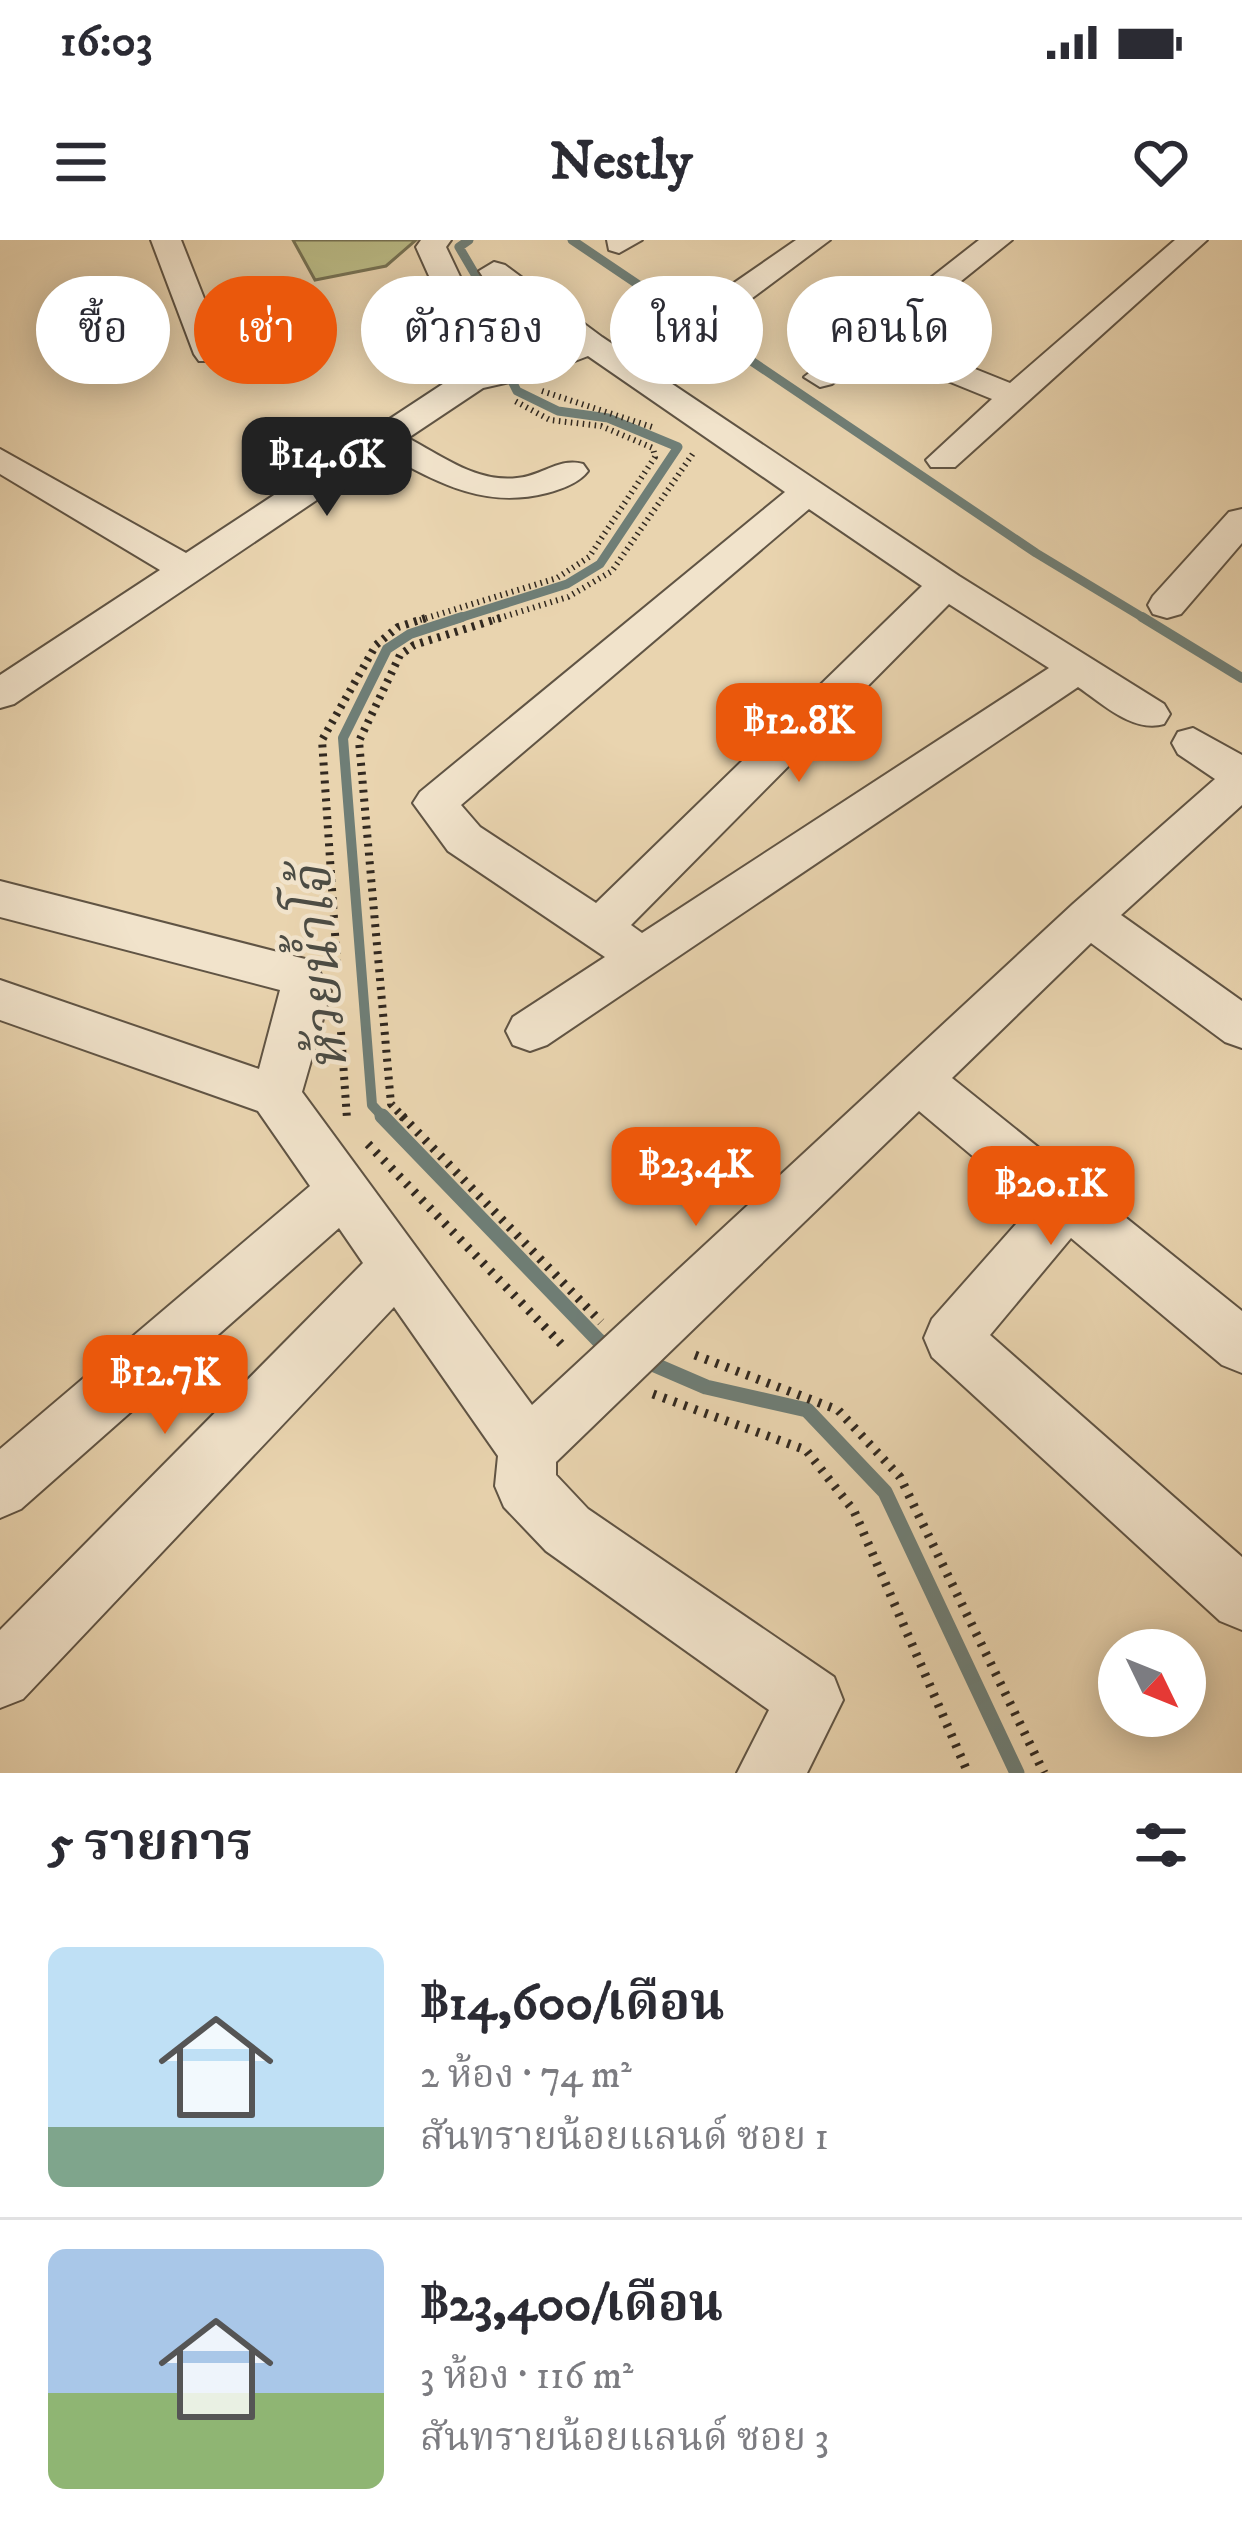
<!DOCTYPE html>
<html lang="th">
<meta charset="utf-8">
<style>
:root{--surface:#fff;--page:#f2f2f3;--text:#2b2b33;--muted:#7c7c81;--line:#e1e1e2;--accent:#ea580c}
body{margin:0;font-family:"IM FELL DW Pica","Noto Serif Thai",serif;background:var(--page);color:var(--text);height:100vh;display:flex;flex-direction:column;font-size:45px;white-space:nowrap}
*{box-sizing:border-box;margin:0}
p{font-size:39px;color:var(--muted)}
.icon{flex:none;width:66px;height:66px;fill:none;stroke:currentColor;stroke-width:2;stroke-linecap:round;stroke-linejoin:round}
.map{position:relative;height:1533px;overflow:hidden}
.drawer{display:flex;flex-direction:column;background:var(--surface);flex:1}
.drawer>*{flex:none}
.guide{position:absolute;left:36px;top:36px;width:1170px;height:108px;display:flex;gap:24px}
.needle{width:78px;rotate:133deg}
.buttons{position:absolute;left:1098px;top:1389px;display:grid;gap:24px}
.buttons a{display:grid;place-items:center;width:108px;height:108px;border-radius:50%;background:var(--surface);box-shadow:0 6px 30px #0003;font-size:60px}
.price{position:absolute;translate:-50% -102px;padding:0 27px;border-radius:24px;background:var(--accent);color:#fff;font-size:39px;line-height:78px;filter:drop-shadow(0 3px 6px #0008)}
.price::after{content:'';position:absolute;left:50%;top:72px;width:36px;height:27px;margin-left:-18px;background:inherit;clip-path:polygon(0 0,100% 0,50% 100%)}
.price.current{background:#222;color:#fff}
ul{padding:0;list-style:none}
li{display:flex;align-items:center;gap:36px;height:300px;padding:0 48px}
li+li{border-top:3px solid var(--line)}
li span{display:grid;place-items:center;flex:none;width:336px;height:240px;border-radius:18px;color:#555}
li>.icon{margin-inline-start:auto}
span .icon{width:144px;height:144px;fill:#fffc;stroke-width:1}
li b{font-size:51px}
h2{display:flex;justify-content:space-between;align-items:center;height:144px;padding:0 48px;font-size:51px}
.chip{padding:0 42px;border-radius:54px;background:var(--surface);box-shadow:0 6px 30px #0003;font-size:42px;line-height:108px}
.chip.current{background:var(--accent);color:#fff}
.status{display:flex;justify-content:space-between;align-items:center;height:84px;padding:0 60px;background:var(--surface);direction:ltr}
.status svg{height:33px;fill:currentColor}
header{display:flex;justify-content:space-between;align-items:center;height:156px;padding:0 48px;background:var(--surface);font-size:54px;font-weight:700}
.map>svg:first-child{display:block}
.green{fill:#bbbc87;stroke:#767254;stroke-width:3}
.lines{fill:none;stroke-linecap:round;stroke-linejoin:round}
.stream-far2{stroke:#6f7e76;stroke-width:9}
.stream-far1{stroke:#6f7e76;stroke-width:10}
.stream{stroke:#6f7e76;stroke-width:15}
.minor-casing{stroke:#605444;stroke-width:4}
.path-far2{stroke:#322920;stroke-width:6;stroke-dasharray:1.5 4.5;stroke-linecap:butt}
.path-far1{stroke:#322920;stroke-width:8;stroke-dasharray:3 6;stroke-linecap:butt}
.path{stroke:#322920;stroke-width:9;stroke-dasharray:3 8;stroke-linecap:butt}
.minor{fill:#f1e3cb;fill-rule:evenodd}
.labels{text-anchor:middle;stroke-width:9;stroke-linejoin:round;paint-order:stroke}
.water-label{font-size:54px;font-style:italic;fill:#4c4c44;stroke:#f1e3cb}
</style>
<div class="status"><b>16:03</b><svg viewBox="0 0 49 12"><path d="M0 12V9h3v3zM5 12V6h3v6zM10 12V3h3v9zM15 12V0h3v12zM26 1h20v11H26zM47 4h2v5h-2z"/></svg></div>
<header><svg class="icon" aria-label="menu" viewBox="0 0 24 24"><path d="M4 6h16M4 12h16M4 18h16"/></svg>Nestly<svg class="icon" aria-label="heart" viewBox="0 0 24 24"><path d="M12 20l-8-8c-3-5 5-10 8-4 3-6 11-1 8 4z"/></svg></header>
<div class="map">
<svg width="1242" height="1533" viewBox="0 0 1242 1533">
<rect width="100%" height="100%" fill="#e9d4af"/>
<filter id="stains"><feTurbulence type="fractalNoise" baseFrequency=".00167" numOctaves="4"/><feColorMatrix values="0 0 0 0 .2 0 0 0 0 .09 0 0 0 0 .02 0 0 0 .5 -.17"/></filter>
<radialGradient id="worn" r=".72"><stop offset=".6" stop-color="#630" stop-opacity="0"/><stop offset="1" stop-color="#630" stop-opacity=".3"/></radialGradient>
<path class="green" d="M 293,0 L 416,0 L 386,26 L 315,40 Z"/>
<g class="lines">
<path class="stream-far2" d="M 572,0 L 1036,313 L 1147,380
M 453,380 L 567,344 L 600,324 L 678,207 L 608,178 L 558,171 L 517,151 L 499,115 L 496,70 L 459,7 L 469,0"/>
<path class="stream-far1" d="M 1142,377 L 1242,438
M 385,879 L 372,865 L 343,498 L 387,409 L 410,394 L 462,377"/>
<path class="stream" d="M 382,876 L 599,1101 L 611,1106
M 641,1119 L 706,1147 L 807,1170 L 885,1252 L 1017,1533"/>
<g class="minor-casing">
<path id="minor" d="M 151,0 L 181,0 L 226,114 L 221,121 L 199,121 L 194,114 Z
M 421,0 L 451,0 L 446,7 L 483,85 L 487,127 L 568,102 L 483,37 L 479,31 L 494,22 L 505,25 L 602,97 L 959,336 L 1164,464 L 1170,474 L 1164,484 C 1133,493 1103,464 1078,447 L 547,805 L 530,811 L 513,805 L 506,791 L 513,777 L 605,717 L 448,611 L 413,563 L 420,552 L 785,252 L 588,116 L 536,136 L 483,148 L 408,198 C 442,216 477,243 517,238 C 542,236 559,217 583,224 L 588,231 C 579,243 562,249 547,253 C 484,269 439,243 385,214 L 14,464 L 0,468 L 0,435 L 160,330 L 0,234 L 0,209 L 186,313 L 455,136 L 451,85 L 416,7 ZM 809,269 L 922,346 L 596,663 L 480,587 L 461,565 ZM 949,364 L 1049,428 L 642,693 L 631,685 Z
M 607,0 L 642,0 L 619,13 L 609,10 Z
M 796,0 L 830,0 L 724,79 L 702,79 L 697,72 L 702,65 Z
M 979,0 L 1012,0 L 893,96 L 1010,143 L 1175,0 L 1207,0 L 955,227 L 931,227 L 926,220 L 992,159 L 874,111 L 832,144 L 820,147 L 804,137 Z
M 1242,269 L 1242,303 L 1181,374 L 1167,378 L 1153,374 L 1148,365 L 1153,356 L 1229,272 Z
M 1193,488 L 1242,515 L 1242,565 L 1121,675 L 1242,761 L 1242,808 L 1225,802 L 1091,703 L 952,838 L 1242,1071 L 1242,1133 L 1222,1125 L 1071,998 L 990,1095 L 1242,1317 L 1242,1390 L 1220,1381 L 932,1117 L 924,1098 L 932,1079 L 1032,966 L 919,871 L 556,1222 L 556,1235 L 588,1269 L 834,1437 L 843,1460 L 807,1533 L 737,1533 L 769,1470 L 546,1311 L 504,1267 L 495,1246 L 498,1216 L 394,1067 L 23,1459 L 0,1468 L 0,1390 L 363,1023 L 339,988 L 21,1269 L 0,1278 L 0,1209 L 310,946 L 258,871 L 0,780 L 0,740 L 259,829 L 280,750 L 0,677 L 0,641 L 313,721 L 331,751 L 302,852 L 532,1165 L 1073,664 L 1215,539 L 1178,514 L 1172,503 L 1178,492 Z"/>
</g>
<path class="path-far2" d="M 542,151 L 652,187
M 420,380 L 557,338 L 589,317 L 655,217 L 653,208 L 601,186 L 550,180 L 515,161
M 493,380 L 568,357 L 612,331 L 694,212"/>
<path class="path-far1" d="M 337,723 L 322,500 L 376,405 L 398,387 L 429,377
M 341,792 L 347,879
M 405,879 L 391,864 L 359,501 L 400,415 L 414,405 L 503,377"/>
<path class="path" d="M 402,876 L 601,1082
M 368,904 L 566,1109
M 695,1115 L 838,1170 L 900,1237 L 1044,1533
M 653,1154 L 806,1210 L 854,1271 L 968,1533"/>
<use href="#minor" class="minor"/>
</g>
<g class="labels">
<g class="water-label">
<text transform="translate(319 729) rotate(-95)" y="19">ห้วยน้ำโจ้</text>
</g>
</g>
<rect width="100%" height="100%" filter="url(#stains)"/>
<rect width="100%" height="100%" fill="url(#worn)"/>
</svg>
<div class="buttons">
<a><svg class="needle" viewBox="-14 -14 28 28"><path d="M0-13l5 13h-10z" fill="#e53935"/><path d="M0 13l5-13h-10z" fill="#7c7c81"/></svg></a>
</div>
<b class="price current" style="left:327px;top:279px">฿14.6K</b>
<b class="price" style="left:799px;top:545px">฿12.8K</b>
<b class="price" style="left:696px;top:989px">฿23.4K</b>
<b class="price" style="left:1051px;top:1008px">฿20.1K</b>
<b class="price" style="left:165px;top:1197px">฿12.7K</b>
<div class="guide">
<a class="chip">ซื้อ</a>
<a class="chip current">เช่า</a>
<a class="chip">ตัวกรอง</a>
<a class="chip">ใหม่</a>
<a class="chip">คอนโด</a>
</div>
</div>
<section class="drawer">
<h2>5 รายการ<svg class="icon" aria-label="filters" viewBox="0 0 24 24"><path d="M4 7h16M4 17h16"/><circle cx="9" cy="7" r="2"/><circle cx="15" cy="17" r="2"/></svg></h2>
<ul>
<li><span style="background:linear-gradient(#bfe0f5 75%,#7fa58c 0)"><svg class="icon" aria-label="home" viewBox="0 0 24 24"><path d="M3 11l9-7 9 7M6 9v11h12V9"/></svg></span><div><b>฿14,600/เดือน</b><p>2 ห้อง · 74 m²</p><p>สันทรายน้อยแลนด์ ซอย 1</p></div></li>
<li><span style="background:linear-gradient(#a9c7e8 60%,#8fb573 0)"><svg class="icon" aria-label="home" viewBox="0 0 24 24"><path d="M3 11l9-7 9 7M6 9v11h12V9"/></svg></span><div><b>฿23,400/เดือน</b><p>3 ห้อง · 116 m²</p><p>สันทรายน้อยแลนด์ ซอย 3</p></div></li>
</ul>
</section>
